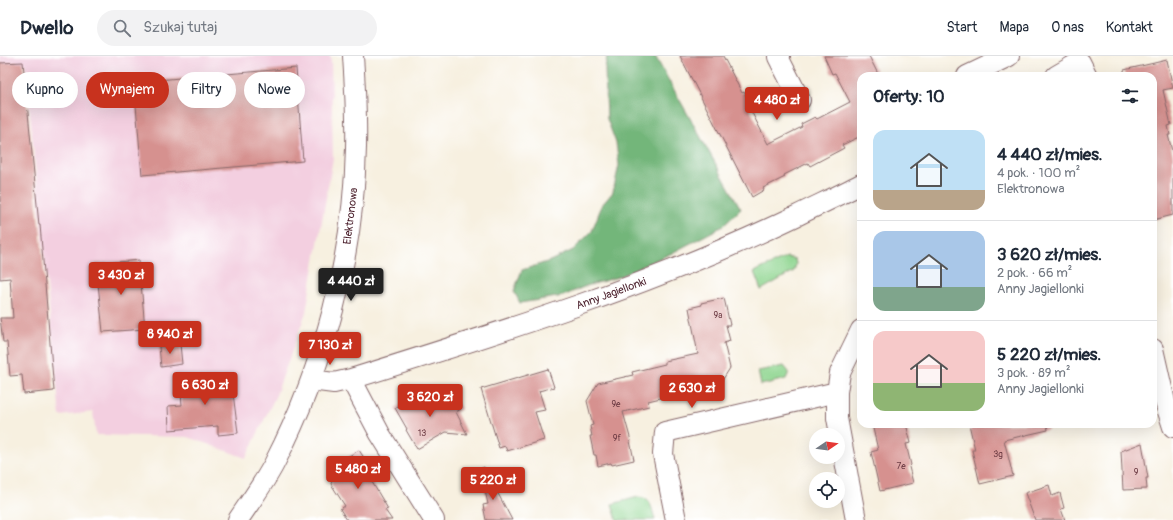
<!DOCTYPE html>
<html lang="pl">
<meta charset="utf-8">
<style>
:root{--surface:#fff;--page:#f2f2f3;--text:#1f2937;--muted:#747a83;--line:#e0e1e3;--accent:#c8321e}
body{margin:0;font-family:Pangolin,sans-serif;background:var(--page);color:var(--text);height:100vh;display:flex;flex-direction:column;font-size:15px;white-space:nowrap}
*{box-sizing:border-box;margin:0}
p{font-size:13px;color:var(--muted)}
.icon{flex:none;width:22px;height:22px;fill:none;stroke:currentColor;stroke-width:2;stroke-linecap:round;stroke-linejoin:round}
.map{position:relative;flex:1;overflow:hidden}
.drawer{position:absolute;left:857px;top:16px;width:300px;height:356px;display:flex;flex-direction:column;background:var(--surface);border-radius:12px;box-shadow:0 4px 16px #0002}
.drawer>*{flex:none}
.hud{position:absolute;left:12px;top:16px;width:380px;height:36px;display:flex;gap:8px}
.needle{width:26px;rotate:77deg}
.fabs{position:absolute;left:809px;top:372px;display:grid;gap:8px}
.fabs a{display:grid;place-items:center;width:36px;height:36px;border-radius:50%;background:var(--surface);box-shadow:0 4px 16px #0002;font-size:20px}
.price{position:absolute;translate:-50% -34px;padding:0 9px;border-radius:4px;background:var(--accent);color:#fff;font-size:13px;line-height:26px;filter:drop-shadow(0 1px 2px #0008)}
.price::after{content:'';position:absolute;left:50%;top:24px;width:12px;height:9px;margin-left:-6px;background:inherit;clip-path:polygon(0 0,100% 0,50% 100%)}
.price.selected{background:#222;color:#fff}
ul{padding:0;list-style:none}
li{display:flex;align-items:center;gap:12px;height:100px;padding:0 16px}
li+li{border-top:1px solid var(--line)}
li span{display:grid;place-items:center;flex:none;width:112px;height:80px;border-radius:12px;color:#555}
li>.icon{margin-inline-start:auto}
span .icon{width:48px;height:48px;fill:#fffc;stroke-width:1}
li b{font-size:17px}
h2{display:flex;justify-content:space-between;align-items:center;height:48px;padding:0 16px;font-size:17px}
.chip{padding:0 14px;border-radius:18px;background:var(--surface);box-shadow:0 4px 16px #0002;font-size:14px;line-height:36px}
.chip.selected{background:var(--accent);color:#fff}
header{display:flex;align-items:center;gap:24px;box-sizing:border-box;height:56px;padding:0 20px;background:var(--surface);border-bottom:1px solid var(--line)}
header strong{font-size:19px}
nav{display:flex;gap:22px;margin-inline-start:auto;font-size:14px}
.search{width:280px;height:36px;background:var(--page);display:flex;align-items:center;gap:10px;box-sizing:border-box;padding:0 14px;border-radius:22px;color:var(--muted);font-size:15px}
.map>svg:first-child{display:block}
.built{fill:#f3cfe0}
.green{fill:#8fd590;stroke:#6c7a5e}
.forest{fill:#73b67a;stroke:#5e6a52}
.building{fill:#d6918f}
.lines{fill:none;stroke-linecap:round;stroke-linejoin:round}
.minor-casing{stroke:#87686a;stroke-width:22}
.minor{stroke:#fff;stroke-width:20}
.labels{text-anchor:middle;stroke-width:3;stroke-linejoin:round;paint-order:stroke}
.number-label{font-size:9px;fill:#6d3c44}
.street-label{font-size:11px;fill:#4a1f2b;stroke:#fff}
</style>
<header>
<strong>Dwello</strong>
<div class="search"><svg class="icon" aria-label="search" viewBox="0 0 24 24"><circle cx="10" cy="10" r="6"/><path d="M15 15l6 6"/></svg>Szukaj tutaj</div>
<nav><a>Start</a><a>Mapa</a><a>O nas</a><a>Kontakt</a></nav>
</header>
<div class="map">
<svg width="1173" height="464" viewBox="0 0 1173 464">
<rect width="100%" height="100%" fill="#fff"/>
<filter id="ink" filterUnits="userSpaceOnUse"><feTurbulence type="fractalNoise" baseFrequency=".025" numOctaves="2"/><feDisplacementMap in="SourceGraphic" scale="8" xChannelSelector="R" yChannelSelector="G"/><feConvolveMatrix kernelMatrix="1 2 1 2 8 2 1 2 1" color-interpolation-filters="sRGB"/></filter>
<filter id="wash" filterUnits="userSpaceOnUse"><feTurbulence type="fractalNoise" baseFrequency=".012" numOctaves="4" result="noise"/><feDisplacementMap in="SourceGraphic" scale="16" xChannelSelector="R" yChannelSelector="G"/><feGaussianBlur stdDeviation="0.9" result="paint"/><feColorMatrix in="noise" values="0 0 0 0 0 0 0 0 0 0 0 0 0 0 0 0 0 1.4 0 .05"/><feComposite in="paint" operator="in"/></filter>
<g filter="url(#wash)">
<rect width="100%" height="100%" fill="#f7f0e0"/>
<path class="built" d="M 0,0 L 331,0 L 333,102 L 306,256 L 276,339 L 246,402 L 188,381 L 96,379 L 93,356 L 60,360 L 25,8 L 0,10 Z"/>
<path class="green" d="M 787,201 L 795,203 L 796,208 L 794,215 L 761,234 L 754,216 Z
M 784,310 L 789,316 L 786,323 L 761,329 L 758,315 Z
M 638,441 C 651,441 652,453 655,464 L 617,464 L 612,448 Z"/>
<path class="forest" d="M 607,0 L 655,0 L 741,153 L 723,170 L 672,197 L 618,221 L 586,230 L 563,240 L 520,247 L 514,235 L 522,214 L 550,205 L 573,194 L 592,175 L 602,149 L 613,136 L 619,109 L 616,87 L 607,63 L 605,13 Z"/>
<g id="blocks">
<path class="building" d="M 680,0 L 723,0 L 742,37 L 744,36 L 751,50 L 749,51 L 768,88 L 802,71 L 801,68 L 815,61 L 817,63 L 850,46 L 835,17 L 832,18 L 824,0 L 869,0 L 879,20 L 861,20 L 861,80 L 842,89 L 844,92 L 810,110 L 808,107 L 784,119 L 785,121 L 763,132 L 764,134 L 752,141 Z
M 1167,4 L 1173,32 L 1163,34 L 1171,69 L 1168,70 L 1170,79 L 1168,79 L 1173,99 L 1173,159 L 1153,164 L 1153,20 L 1124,20 L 1124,14 Z
M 23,6 L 39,169 L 40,169 L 54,335 L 24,338 L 22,319 L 10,320 L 7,286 L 3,286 L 0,262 L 13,262 L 10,222 L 0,223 L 0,7 Z
M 296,12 L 303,105 L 142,119 L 134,26 Z
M 139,204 L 145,273 L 103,276 L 96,208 Z
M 724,242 L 730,269 L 726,269 L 730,285 L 724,287 L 730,312 L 720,328 L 648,345 L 649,350 L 623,356 L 631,385 L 630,385 L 634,404 L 612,409 L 611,407 L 598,410 L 596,399 L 594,399 L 590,380 L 592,380 L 590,370 L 593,369 L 587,345 L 598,327 L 633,319 L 632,316 L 665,308 L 665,305 L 698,298 L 689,252 L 702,249 L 701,247 Z
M 180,288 L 182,308 L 161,311 L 159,290 Z
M 548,313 L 554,331 L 539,335 L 545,354 L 535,356 L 544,384 L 507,395 L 505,390 L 499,392 L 481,333 Z
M 231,321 L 238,377 L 218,379 L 218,370 L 169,374 L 168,350 L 182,349 L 180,325 Z
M 425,334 L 434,348 L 453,338 L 461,353 L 456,356 L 467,378 L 446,376 L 417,393 L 406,374 L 407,373 L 395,352 Z
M 872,368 L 906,368 L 911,387 L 906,388 L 911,409 L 909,411 L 913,427 L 880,435 L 871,396 L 878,394 Z
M 969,368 L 1047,368 L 1048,374 L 1004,384 L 1013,420 L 980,428 L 972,394 L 975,394 Z
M 1142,387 L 1148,422 L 1146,422 L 1147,433 L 1123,434 L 1121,395 Z
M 359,394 L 374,418 L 369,421 L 388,453 L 385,454 L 392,464 L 347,464 L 340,453 L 345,450 L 331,428 L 336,408 Z
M 484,411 L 512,464 L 486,464 L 483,449 L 488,448 L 480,413 Z
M 1049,429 L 1052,440 L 1060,437 L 1064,452 L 1061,453 L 1065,464 L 1035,464 L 1025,437 Z"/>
</g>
</g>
<g filter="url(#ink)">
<use href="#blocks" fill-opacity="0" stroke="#87686a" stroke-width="1"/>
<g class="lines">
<g class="minor-casing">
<path id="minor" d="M 780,0 L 778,1 L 800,44
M 967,20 L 1009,0
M 1056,20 L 1080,6 L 1087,20
M 1153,293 L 1165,346 L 1173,371
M 351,323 L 380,378 L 434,464
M 311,324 L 334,327 L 351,323 C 502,276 653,229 796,160 C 818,149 840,139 861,128
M 238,464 C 250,446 264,427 274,408 C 324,311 354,200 356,91 C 357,60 355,30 353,0
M 676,464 L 663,398 L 665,376 L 837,336
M 856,464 L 837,362 L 837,336 L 840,317 L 861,274"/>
</g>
<use href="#minor" class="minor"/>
</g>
</g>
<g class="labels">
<g class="number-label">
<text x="718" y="262">9a</text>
<text x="616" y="351">9e</text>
<text x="422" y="380">13</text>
<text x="617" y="385">9f</text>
<text x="998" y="401">3g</text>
<text x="901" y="413">7e</text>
<text x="1136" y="419">9</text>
</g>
<g class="street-label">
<text transform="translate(350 160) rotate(-83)" y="4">Elektronowa</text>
<text transform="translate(611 237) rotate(-20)" y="4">Anny Jagiellonki</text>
</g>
</g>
</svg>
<div class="fabs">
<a><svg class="needle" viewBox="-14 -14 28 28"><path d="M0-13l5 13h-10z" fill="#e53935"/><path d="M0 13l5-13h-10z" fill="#747a83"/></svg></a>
<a><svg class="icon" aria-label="locate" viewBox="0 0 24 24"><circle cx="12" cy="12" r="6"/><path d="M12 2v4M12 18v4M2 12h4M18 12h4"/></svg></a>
</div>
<b class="price" style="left:777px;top:65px">4 480 zł</b>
<b class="price" style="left:121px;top:240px">3 430 zł</b>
<b class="price selected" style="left:351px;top:246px">4 440 zł</b>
<b class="price" style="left:170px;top:299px">8 940 zł</b>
<b class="price" style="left:330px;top:310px">7 130 zł</b>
<b class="price" style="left:205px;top:350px">6 630 zł</b>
<b class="price" style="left:692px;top:353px">2 630 zł</b>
<b class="price" style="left:430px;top:362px">3 620 zł</b>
<b class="price" style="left:358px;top:434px">5 480 zł</b>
<b class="price" style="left:493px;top:445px">5 220 zł</b>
<div class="hud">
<a class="chip">Kupno</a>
<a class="chip selected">Wynajem</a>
<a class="chip">Filtry</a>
<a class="chip">Nowe</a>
</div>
<section class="drawer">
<h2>Oferty: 10<svg class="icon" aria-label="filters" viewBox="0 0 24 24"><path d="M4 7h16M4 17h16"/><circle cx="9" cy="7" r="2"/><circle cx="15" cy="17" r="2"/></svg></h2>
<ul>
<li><span style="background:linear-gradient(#bfe0f5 75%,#b9a48a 0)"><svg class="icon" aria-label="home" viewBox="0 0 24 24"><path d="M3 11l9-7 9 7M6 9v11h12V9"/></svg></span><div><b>4 440 zł/mies.</b><p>4 pok. · 100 m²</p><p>Elektronowa</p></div></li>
<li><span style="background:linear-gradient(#a9c7e8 70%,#7fa58c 0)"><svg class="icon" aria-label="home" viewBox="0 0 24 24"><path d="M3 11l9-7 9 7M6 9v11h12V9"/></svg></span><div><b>3 620 zł/mies.</b><p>2 pok. · 66 m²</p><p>Anny Jagiellonki</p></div></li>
<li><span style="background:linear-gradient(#f6c9c9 65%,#8fb573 0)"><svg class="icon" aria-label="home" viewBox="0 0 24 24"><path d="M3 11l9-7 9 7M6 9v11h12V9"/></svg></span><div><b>5 220 zł/mies.</b><p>3 pok. · 89 m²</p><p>Anny Jagiellonki</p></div></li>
</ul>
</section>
</div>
